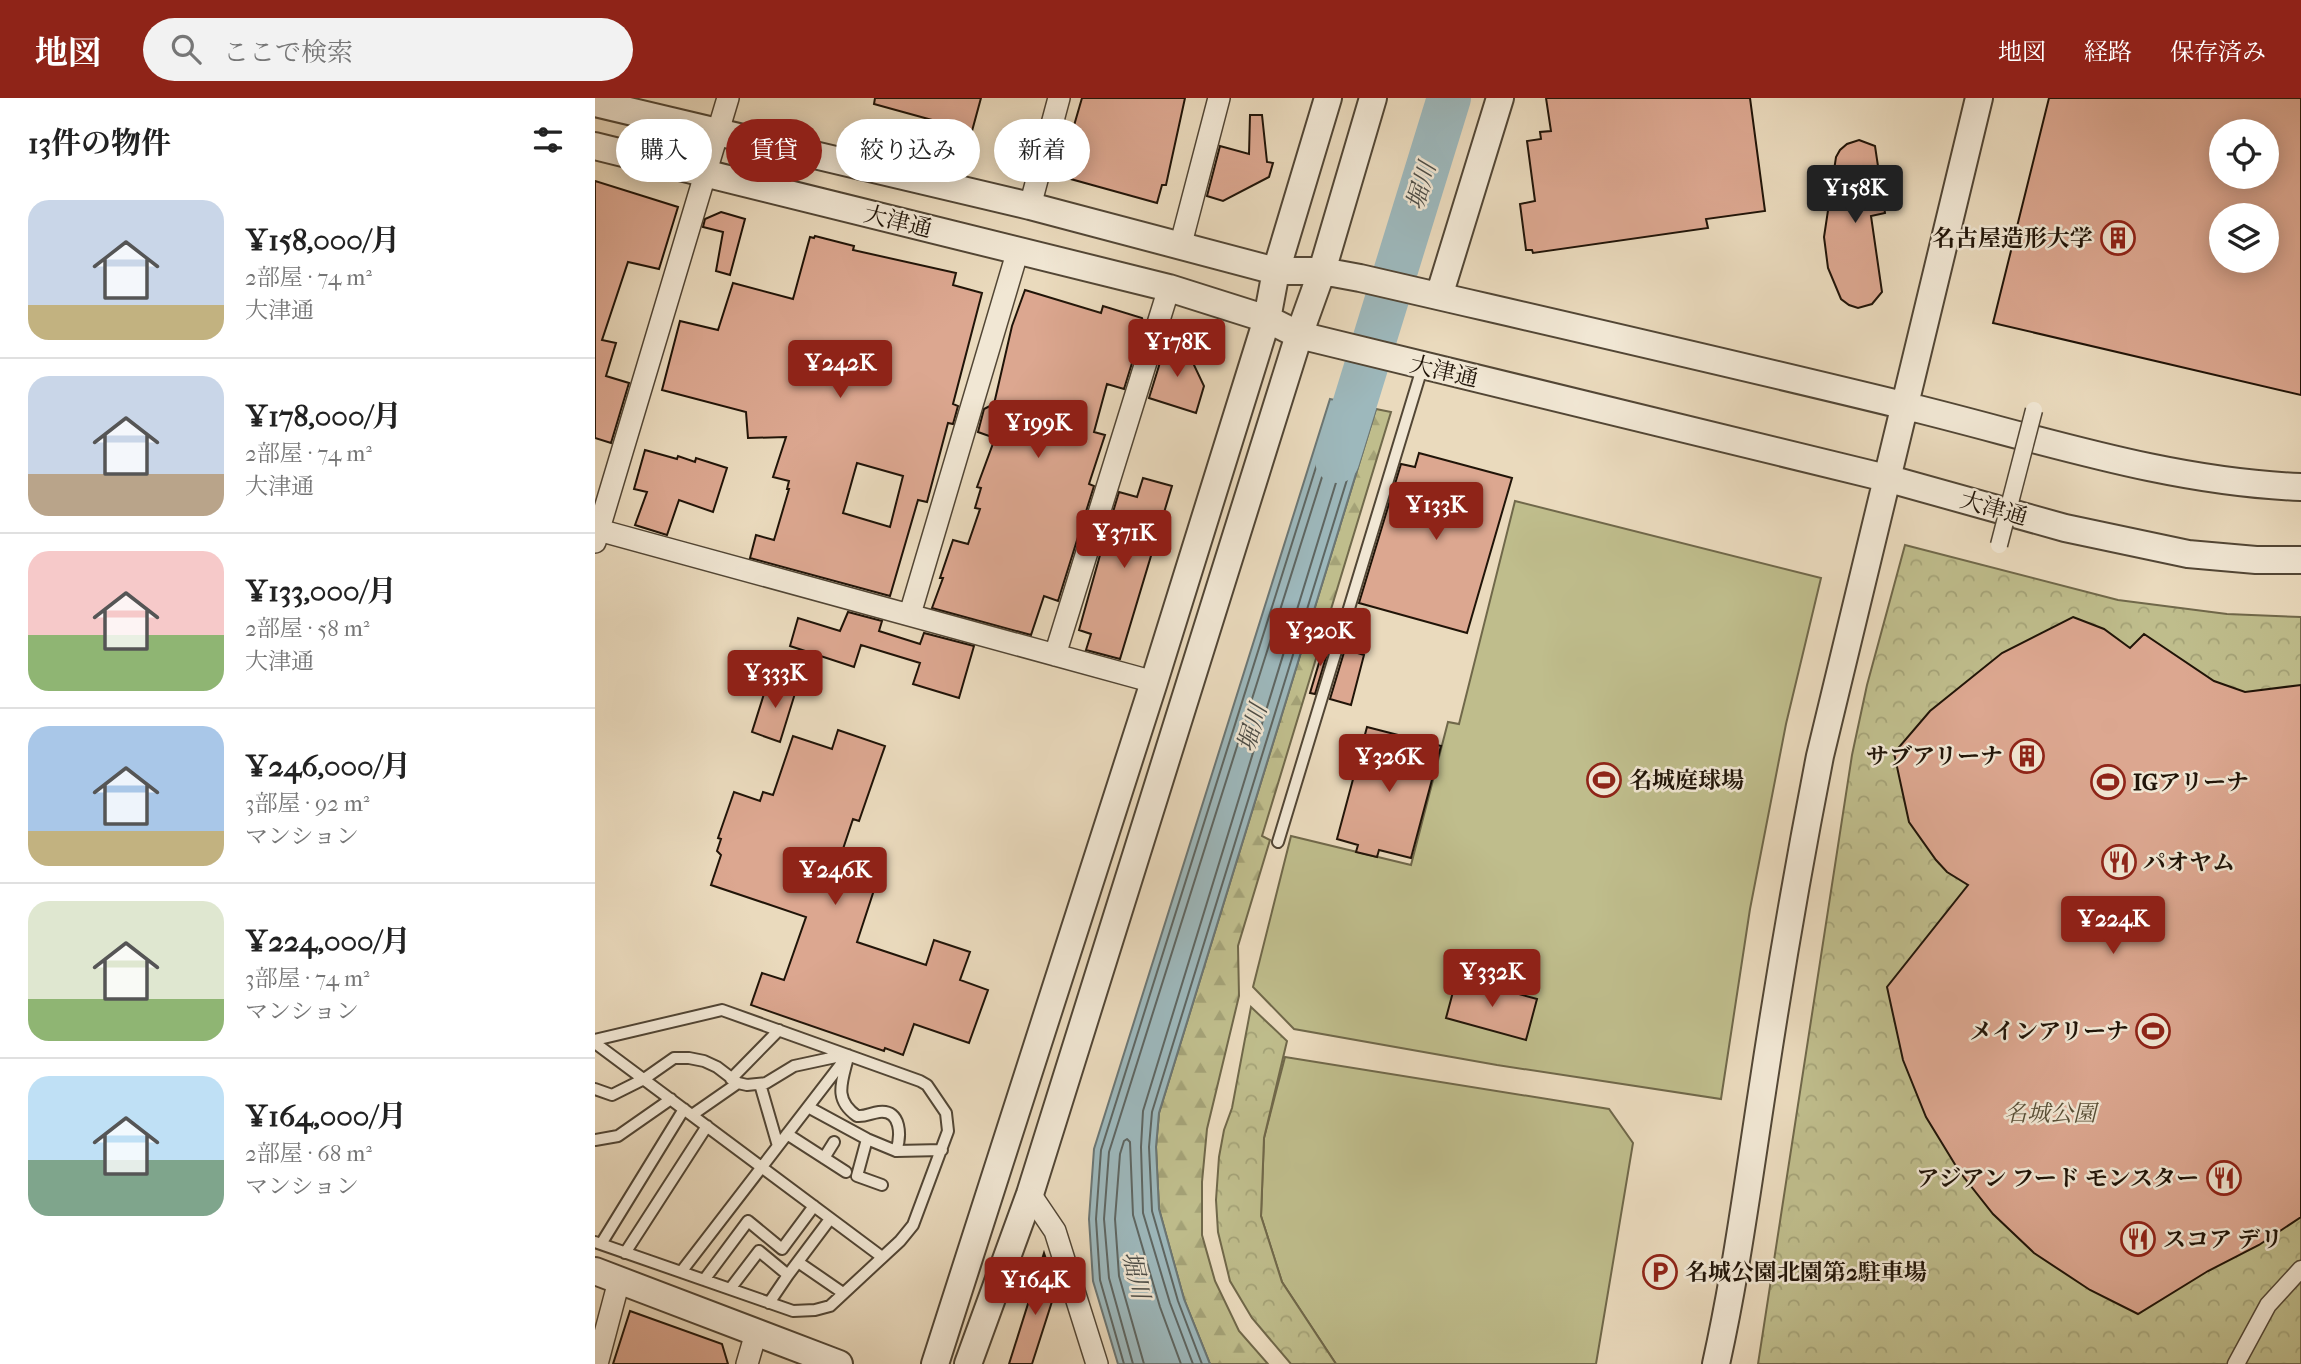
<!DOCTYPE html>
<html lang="ja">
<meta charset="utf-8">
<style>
:root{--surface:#fff;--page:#f2f2f2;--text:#222;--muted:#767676;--line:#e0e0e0;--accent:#8f2418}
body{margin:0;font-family:"IM FELL French Canon","Noto Serif JP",serif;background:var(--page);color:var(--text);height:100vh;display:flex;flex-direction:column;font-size:26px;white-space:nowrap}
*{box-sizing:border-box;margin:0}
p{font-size:23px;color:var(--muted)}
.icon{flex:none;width:38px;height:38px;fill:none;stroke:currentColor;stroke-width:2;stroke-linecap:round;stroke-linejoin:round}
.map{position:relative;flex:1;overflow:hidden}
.details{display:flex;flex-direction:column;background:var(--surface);width:595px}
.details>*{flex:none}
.top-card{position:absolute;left:21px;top:21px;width:665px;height:63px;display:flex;gap:14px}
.tools{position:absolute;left:1614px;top:21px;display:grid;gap:14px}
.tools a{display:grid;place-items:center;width:70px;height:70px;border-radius:50%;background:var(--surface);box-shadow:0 4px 18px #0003;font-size:35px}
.price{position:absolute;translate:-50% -60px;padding:0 16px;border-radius:7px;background:var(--accent);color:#fff;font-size:23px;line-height:46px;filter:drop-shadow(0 2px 4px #0008)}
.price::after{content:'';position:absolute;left:50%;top:42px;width:21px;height:16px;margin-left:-10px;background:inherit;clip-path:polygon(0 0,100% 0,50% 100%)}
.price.active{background:#222;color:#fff}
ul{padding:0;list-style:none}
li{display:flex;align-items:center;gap:21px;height:175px;padding:0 28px}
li+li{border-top:2px solid var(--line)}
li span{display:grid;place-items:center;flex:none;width:196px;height:140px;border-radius:21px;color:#555}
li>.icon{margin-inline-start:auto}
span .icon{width:84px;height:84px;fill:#fffc;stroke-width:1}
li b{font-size:30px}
h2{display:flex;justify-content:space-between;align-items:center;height:84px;padding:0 28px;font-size:30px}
.tag{padding:0 24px;border-radius:32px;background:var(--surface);box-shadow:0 4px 18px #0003;font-size:24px;line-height:63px}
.tag.active{background:var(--accent);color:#fff}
header{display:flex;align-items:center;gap:42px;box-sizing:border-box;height:98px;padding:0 35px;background:var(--accent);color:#fff}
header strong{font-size:33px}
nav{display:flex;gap:38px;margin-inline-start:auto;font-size:24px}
.search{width:490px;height:63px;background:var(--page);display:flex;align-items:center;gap:18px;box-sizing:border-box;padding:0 24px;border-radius:38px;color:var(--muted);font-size:26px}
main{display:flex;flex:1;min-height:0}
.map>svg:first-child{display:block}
.grass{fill:#bfbd8c;stroke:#70684a;stroke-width:2}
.forest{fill:url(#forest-firs);stroke:#70684a;stroke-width:2}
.park{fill:url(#park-crowns);stroke:#70684a;stroke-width:2}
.water{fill:#9db8bc;stroke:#6b7674;stroke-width:2}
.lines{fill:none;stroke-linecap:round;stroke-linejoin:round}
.shore{stroke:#5e6662;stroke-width:2}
.river{stroke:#9db8bc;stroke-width:44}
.building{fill:#dca790;stroke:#201408;stroke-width:2;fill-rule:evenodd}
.service-casing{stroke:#524635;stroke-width:14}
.pedestrian-casing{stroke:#524635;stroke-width:19}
.minor-casing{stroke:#524635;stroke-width:24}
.tertiary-casing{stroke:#524635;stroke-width:30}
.service{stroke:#f1e7d4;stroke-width:10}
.pedestrian{stroke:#f1e7d4;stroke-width:16}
.minor{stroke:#f1e7d4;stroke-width:21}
.tertiary{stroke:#f1e7d4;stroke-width:26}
.pedestrian-bridge-casing{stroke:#524635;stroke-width:19;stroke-linecap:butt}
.pedestrian-bridge{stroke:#f1e7d4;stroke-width:16}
.labels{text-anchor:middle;stroke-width:5;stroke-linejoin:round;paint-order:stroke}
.street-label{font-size:23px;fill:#201408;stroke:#f1e7d4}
.poi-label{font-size:23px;font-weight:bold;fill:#201408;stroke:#f1e7d4;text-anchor:start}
.park-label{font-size:23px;font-style:italic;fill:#584f36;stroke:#f1e7d4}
.water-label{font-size:24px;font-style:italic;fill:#4c4d47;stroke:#f1e7d4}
</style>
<header>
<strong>地図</strong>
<div class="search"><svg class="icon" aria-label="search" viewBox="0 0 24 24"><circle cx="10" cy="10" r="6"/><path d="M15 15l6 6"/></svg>ここで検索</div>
<nav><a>地図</a><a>経路</a><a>保存済み</a></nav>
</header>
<main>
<section class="details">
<h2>13件の物件<svg class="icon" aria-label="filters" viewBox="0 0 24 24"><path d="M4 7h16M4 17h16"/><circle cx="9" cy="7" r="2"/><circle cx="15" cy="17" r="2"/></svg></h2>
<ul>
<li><span style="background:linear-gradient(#c9d6e8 75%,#c2b280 0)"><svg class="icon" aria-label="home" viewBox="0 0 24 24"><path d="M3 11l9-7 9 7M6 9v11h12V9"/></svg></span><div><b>¥158,000/月</b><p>2部屋 · 74 m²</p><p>大津通</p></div></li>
<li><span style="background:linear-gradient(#c9d6e8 70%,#b9a48a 0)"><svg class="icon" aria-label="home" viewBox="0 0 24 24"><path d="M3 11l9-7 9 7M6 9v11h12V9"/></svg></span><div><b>¥178,000/月</b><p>2部屋 · 74 m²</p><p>大津通</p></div></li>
<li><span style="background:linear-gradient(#f6c9c9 60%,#8fb573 0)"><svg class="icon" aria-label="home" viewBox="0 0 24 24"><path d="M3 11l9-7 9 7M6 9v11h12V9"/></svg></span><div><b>¥133,000/月</b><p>2部屋 · 58 m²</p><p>大津通</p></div></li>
<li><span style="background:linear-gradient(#a9c7e8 75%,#c2b280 0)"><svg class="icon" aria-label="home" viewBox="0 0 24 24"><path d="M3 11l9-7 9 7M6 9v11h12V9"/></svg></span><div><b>¥246,000/月</b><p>3部屋 · 92 m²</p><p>マンション</p></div></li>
<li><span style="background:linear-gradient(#dfe7d0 70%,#8fb573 0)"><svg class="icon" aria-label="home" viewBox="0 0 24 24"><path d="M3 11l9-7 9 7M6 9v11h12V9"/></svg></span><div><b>¥224,000/月</b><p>3部屋 · 74 m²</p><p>マンション</p></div></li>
<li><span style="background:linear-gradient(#bfe0f5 60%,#7fa58c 0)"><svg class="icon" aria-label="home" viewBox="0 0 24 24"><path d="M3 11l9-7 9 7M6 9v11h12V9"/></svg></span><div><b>¥164,000/月</b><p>2部屋 · 68 m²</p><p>マンション</p></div></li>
</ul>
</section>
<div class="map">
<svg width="1706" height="1266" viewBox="0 0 1706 1266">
<defs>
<pattern id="forest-firs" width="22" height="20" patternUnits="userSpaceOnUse" patternTransform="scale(1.75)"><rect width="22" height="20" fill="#bfbd8c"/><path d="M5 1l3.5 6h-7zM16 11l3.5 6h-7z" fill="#a4a277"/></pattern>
<pattern id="park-crowns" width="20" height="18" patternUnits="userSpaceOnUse" patternTransform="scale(1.75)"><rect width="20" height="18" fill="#bfbd8c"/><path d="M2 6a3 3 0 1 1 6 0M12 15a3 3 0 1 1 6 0" fill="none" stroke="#a4a277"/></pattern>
</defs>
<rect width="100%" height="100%" fill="#eadabd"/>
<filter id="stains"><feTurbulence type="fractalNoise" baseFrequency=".00286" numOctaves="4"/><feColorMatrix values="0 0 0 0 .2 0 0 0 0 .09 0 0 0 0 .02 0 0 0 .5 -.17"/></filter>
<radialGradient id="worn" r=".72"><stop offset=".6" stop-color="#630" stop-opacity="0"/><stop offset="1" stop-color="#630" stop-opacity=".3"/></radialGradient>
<path class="grass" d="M 920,403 L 1226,480 L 1191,626 L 1155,811 L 1126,1001 L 902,967 L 699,931 L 658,889 L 696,738 L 816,767 L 853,624 L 864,626 Z
M 690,959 L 1014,1011 L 1038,1045 L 1001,1266 L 741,1266 L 687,1184 L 666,1118 L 669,1040 Z"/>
<path class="forest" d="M 781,311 L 796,314 L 667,738 L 675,742 L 643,848 L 644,898 L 612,1031 L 607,1084 L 607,1137 L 620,1183 L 644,1233 L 673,1266 L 615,1266 L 589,1201 L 564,1111 L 561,1049 L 564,1015 Z"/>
<path class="park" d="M 1310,447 L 1523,502 L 1632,516 L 1706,519 L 1706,1266 L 1163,1266 L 1257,657 L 1272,587 Z
M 656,909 L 692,943 L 669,1040 L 666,1118 L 687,1184 L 741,1266 L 696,1266 L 657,1220 L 635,1183 L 623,1134 L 621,1102 L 624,1059 L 629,1032 L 637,1010 Z"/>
<path class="water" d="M 735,301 L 781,311 L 564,1015 L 561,1049 L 564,1111 L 589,1201 L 615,1266 L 523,1266 L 498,1183 L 494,1121 L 499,1051 Z"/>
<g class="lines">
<path class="shore" d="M 529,1266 L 505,1182 L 501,1121 L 506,1052 L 739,312 L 743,310 L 768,315 L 771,320 L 557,1014 L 554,1049 L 557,1113 L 583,1203 L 607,1266
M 538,1266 L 514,1180 L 509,1121 L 514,1054 L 745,322 L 749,320 L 758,322 L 759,326 L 548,1013 L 546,1049 L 548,1115 L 575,1205 L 598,1266
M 549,1266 L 524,1178 L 520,1121 L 525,1056 L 529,1043 L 532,1041 L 535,1044 L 538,1117 L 565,1209 L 586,1266"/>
<path class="river" d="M 742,363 L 854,0"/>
</g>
<path class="building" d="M 280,0 L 386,0 L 377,33 L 279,6 Z
M 487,0 L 590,0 L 571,87 L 567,87 L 562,105 L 472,80 L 473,77 L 468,76 L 473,57 L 465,55 L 472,29 L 478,31 Z
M 951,0 L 1155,0 L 1170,113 L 1111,121 L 1113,130 L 938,155 L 937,152 L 931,152 L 925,106 L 940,103 L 932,43 L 946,41 L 945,34 L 956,33 Z
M 1454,0 L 1706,0 L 1706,297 L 1398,225 ZM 1626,33 L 1671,33 L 1671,79 L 1626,79 ZM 1626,117 L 1671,117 L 1671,163 L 1626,163 Z
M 655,17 L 667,17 L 672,64 L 678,65 L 674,79 L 628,103 L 612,98 L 625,48 L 654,56 Z
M 1264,42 L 1280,48 L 1290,115 L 1276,118 L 1287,194 L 1277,206 L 1263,210 L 1254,207 L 1246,201 L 1233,170 L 1229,139 L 1241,59 L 1245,52 L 1252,46 Z
M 0,83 L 83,109 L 64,171 L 33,164 L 7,242 L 21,245 L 11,278 L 34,285 L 16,345 L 0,340 Z
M 126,114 L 150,121 L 135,177 L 121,173 L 128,134 L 108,129 L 110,121 Z
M 220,138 L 259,148 L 258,152 L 361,175 L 358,187 L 387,195 L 358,306 L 363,308 L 358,326 L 353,325 L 332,404 L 323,402 L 295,498 L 155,460 L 161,437 L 179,442 L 194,391 L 192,391 L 194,383 L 178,379 L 191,339 L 153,340 L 151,314 L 67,292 L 85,223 L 123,232 L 138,185 L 198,201 L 215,139 L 219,140 ZM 262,365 L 308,378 L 295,429 L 248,415 Z
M 430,192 L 506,215 L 508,208 L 547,220 L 549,226 L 529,291 L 512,286 L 499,334 L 510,337 L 494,386 L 499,388 L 463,503 L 449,498 L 436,537 L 337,510 L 348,480 L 345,480 L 358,442 L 373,446 L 385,411 L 380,410 L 386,390 L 382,389 L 400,340 L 383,334 L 389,311 L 399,306 L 417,228 Z
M 572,242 L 590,248 L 609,288 L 601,315 L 554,300 Z
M 50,352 L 82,361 L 83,358 L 100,364 L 101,360 L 132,370 L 118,414 L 84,402 L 72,437 L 40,427 L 52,394 L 39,391 Z
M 824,355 L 917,380 L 872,535 L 764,505 L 806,366 L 820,369 Z
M 548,380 L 577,388 L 525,561 L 491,552 L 496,536 L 484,532 L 507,450 L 521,455 L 532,418 L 518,414 L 524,394 L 542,399 Z
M 253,514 L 287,523 L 284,533 L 325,546 L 329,535 L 379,548 L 364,600 L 318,586 L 325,565 L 266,547 L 259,569 L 195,548 L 203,520 L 245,533 Z
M 1478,519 L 1509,531 L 1535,550 L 1549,536 L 1619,583 L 1650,594 L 1706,587 L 1706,1119 L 1664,1147 L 1613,1173 L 1543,1216 L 1495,1192 L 1439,1155 L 1398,1116 L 1364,1073 L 1331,1019 L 1308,962 L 1292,889 L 1373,787 L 1352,774 L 1341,762 L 1314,724 L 1299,655 L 1335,613 L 1407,555 Z
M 730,545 L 735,546 L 720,596 L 715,595 Z
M 750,551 L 769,557 L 756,607 L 735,601 Z
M 174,580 L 202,589 L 185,644 L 157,634 Z
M 772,629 L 846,648 L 816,760 L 784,752 L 782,759 L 761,754 L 763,747 L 742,741 Z
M 243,632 L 290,648 L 264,723 L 258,721 L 239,778 L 279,792 L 262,844 L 331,867 L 339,842 L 375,854 L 365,882 L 393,892 L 374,945 L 319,926 L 308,957 L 290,950 L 289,953 L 156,907 L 167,875 L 189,882 L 211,819 L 116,787 L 126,757 L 122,753 L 126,741 L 123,740 L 139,694 L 165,703 L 168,694 L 178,697 L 198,638 L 237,651 Z
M 862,879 L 942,901 L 931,942 L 851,920 Z
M 449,1155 L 461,1191 L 437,1266 L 414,1266 Z
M 35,1213 L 127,1246 L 133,1266 L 18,1266 Z"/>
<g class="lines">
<g class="service-casing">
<path id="service" d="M 683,744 L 828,267
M 0,942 L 127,912 L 325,983 L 332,987 L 351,1015 L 353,1033 L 318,1127 L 305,1143 L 235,1208 L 220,1212 L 198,1213 L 0,1144
M 0,945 L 287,1159
M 253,959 C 247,984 238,1001 262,1018 C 270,1019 276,1015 284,1014 C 307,1011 306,1039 301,1053
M 136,981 L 184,932
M 165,986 L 183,1048
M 0,991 L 17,997 L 49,981 L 79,960 L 94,960 L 109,963 L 122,969 L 143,985 L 152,987 L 171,985 L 199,968 L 250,957
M 213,1009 L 272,1041 L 301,1053 L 347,1052
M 97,1017 L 143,985
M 192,1036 L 251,1074
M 272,1041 L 262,1078 L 287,1087
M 0,1042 L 23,1038 L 76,1001
M 229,1060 L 239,1044
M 6,1146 L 89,1011
M 30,1155 L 112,1028
M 203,1164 L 248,1195
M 86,1174 L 253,957
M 109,1182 L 153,1123 L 187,1151 L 219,1108
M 135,1191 L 164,1153 L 193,1177 L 235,1121
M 174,1205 L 193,1177"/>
</g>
<g class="pedestrian-casing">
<path id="pedestrian" d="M 1641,1266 L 1673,1207 L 1706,1171"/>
</g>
<g class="minor-casing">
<path id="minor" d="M 435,108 L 464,0
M 585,149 L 624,0
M 0,431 L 559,584
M 0,444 L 133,0
M 315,516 L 423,152
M 460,557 L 574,190
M 435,1096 L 460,1133 L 502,1266
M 2,1266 L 24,1183
M 152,1266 L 161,1235"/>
</g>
<g class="tertiary-casing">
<path id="tertiary" d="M 0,5 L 435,108 L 681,173 L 727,173 L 765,180 C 946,222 1127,263 1307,307 C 1440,339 1569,384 1706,389
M 0,48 L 574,190 L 672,221 L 704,237 L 1291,380 L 1470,430 L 1593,456 L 1661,462 L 1706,462
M 844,198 L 905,0
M 0,1173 L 244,1266
M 340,1266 L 559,584 L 672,221 L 681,173 L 733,0
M 373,1266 L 435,1096 L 704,237 L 727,173 L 778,0
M 1121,1266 C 1141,1176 1153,1085 1167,994 C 1184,881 1203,770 1225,658 L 1384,0"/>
</g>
<use href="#service" class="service"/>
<use href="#pedestrian" class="pedestrian"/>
<use href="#minor" class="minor"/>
<use href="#tertiary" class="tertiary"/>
<g class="pedestrian-bridge-casing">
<path id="pedestrian-bridge" d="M 1404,447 L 1439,312"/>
</g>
<use href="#pedestrian-bridge" class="pedestrian-bridge"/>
</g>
<defs>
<g id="building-ring" transform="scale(1.75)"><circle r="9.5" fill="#f1e7d4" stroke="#8f2418" stroke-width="1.5"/><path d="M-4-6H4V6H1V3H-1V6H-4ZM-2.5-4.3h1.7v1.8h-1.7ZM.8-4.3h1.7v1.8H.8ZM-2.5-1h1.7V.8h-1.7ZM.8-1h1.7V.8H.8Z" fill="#8f2418"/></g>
<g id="stadium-ring" transform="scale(1.75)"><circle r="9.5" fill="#f1e7d4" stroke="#8f2418" stroke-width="1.5"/><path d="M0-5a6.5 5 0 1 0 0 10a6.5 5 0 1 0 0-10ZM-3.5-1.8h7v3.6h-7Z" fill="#8f2418"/></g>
<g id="restaurant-ring" transform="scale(1.75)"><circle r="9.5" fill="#f1e7d4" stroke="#8f2418" stroke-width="1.5"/><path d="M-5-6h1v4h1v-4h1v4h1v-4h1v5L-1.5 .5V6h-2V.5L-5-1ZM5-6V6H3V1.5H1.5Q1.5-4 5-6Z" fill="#8f2418"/></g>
<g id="parking-ring" transform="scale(1.75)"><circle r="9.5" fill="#f1e7d4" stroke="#8f2418" stroke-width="1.5"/><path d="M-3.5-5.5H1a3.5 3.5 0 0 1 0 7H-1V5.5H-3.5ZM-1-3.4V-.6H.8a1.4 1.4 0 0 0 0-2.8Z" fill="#8f2418"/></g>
</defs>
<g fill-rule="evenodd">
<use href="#building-ring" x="1523" y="140"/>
<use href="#building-ring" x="1432" y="658"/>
<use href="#stadium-ring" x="1009" y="682"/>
<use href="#stadium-ring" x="1513" y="684"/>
<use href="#restaurant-ring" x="1524" y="764"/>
<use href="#stadium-ring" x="1558" y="933"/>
<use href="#restaurant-ring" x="1629" y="1080"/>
<use href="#restaurant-ring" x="1543" y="1141"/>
<use href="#parking-ring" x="1065" y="1174"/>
</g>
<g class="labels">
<g class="street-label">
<text transform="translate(303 123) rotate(14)" y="8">大津通</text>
<text transform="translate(849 273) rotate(13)" y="8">大津通</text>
<text transform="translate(1399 410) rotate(16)" y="8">大津通</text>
</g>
<g class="poi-label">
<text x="1498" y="148" text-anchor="end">名古屋造形大学</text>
<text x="1408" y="666" text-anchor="end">サブアリーナ</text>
<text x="1034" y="690">名城庭球場</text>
<text x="1538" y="692">IGアリーナ</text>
<text x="1548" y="772">パオヤム</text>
<text x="1534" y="941" text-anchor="end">メインアリーナ</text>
<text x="1604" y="1088" text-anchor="end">アジアン フード モンスター</text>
<text x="1568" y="1149">スコア デリ</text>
<text x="1090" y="1182">名城公園北園第2駐車場</text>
</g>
<g class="park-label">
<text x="1455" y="1023">名城公園</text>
</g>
<g class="water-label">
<text transform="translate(826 88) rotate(-73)" y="8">堀川</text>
<text transform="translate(657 630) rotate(-73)" y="8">堀川</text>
<text transform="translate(541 1177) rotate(77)" y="8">堀川</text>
</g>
</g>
<rect width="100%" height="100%" filter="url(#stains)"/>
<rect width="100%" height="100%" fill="url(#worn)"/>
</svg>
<div class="tools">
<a><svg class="icon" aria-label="locate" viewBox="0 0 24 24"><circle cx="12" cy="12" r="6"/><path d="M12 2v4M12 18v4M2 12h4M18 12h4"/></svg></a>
<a><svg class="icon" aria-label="layers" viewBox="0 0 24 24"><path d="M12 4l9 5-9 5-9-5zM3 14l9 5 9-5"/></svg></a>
</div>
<b class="price active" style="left:1260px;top:127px">¥158K</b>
<b class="price" style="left:582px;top:281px">¥178K</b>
<b class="price" style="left:245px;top:302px">¥242K</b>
<b class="price" style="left:443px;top:362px">¥199K</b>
<b class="price" style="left:841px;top:444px">¥133K</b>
<b class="price" style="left:529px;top:472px">¥371K</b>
<b class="price" style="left:725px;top:570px">¥320K</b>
<b class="price" style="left:180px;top:612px">¥333K</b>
<b class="price" style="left:794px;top:696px">¥326K</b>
<b class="price" style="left:240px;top:809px">¥246K</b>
<b class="price" style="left:1518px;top:858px">¥224K</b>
<b class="price" style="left:897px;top:911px">¥332K</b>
<b class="price" style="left:440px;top:1219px">¥164K</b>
<div class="top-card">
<a class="tag">購入</a>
<a class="tag active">賃貸</a>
<a class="tag">絞り込み</a>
<a class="tag">新着</a>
</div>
</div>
</main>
